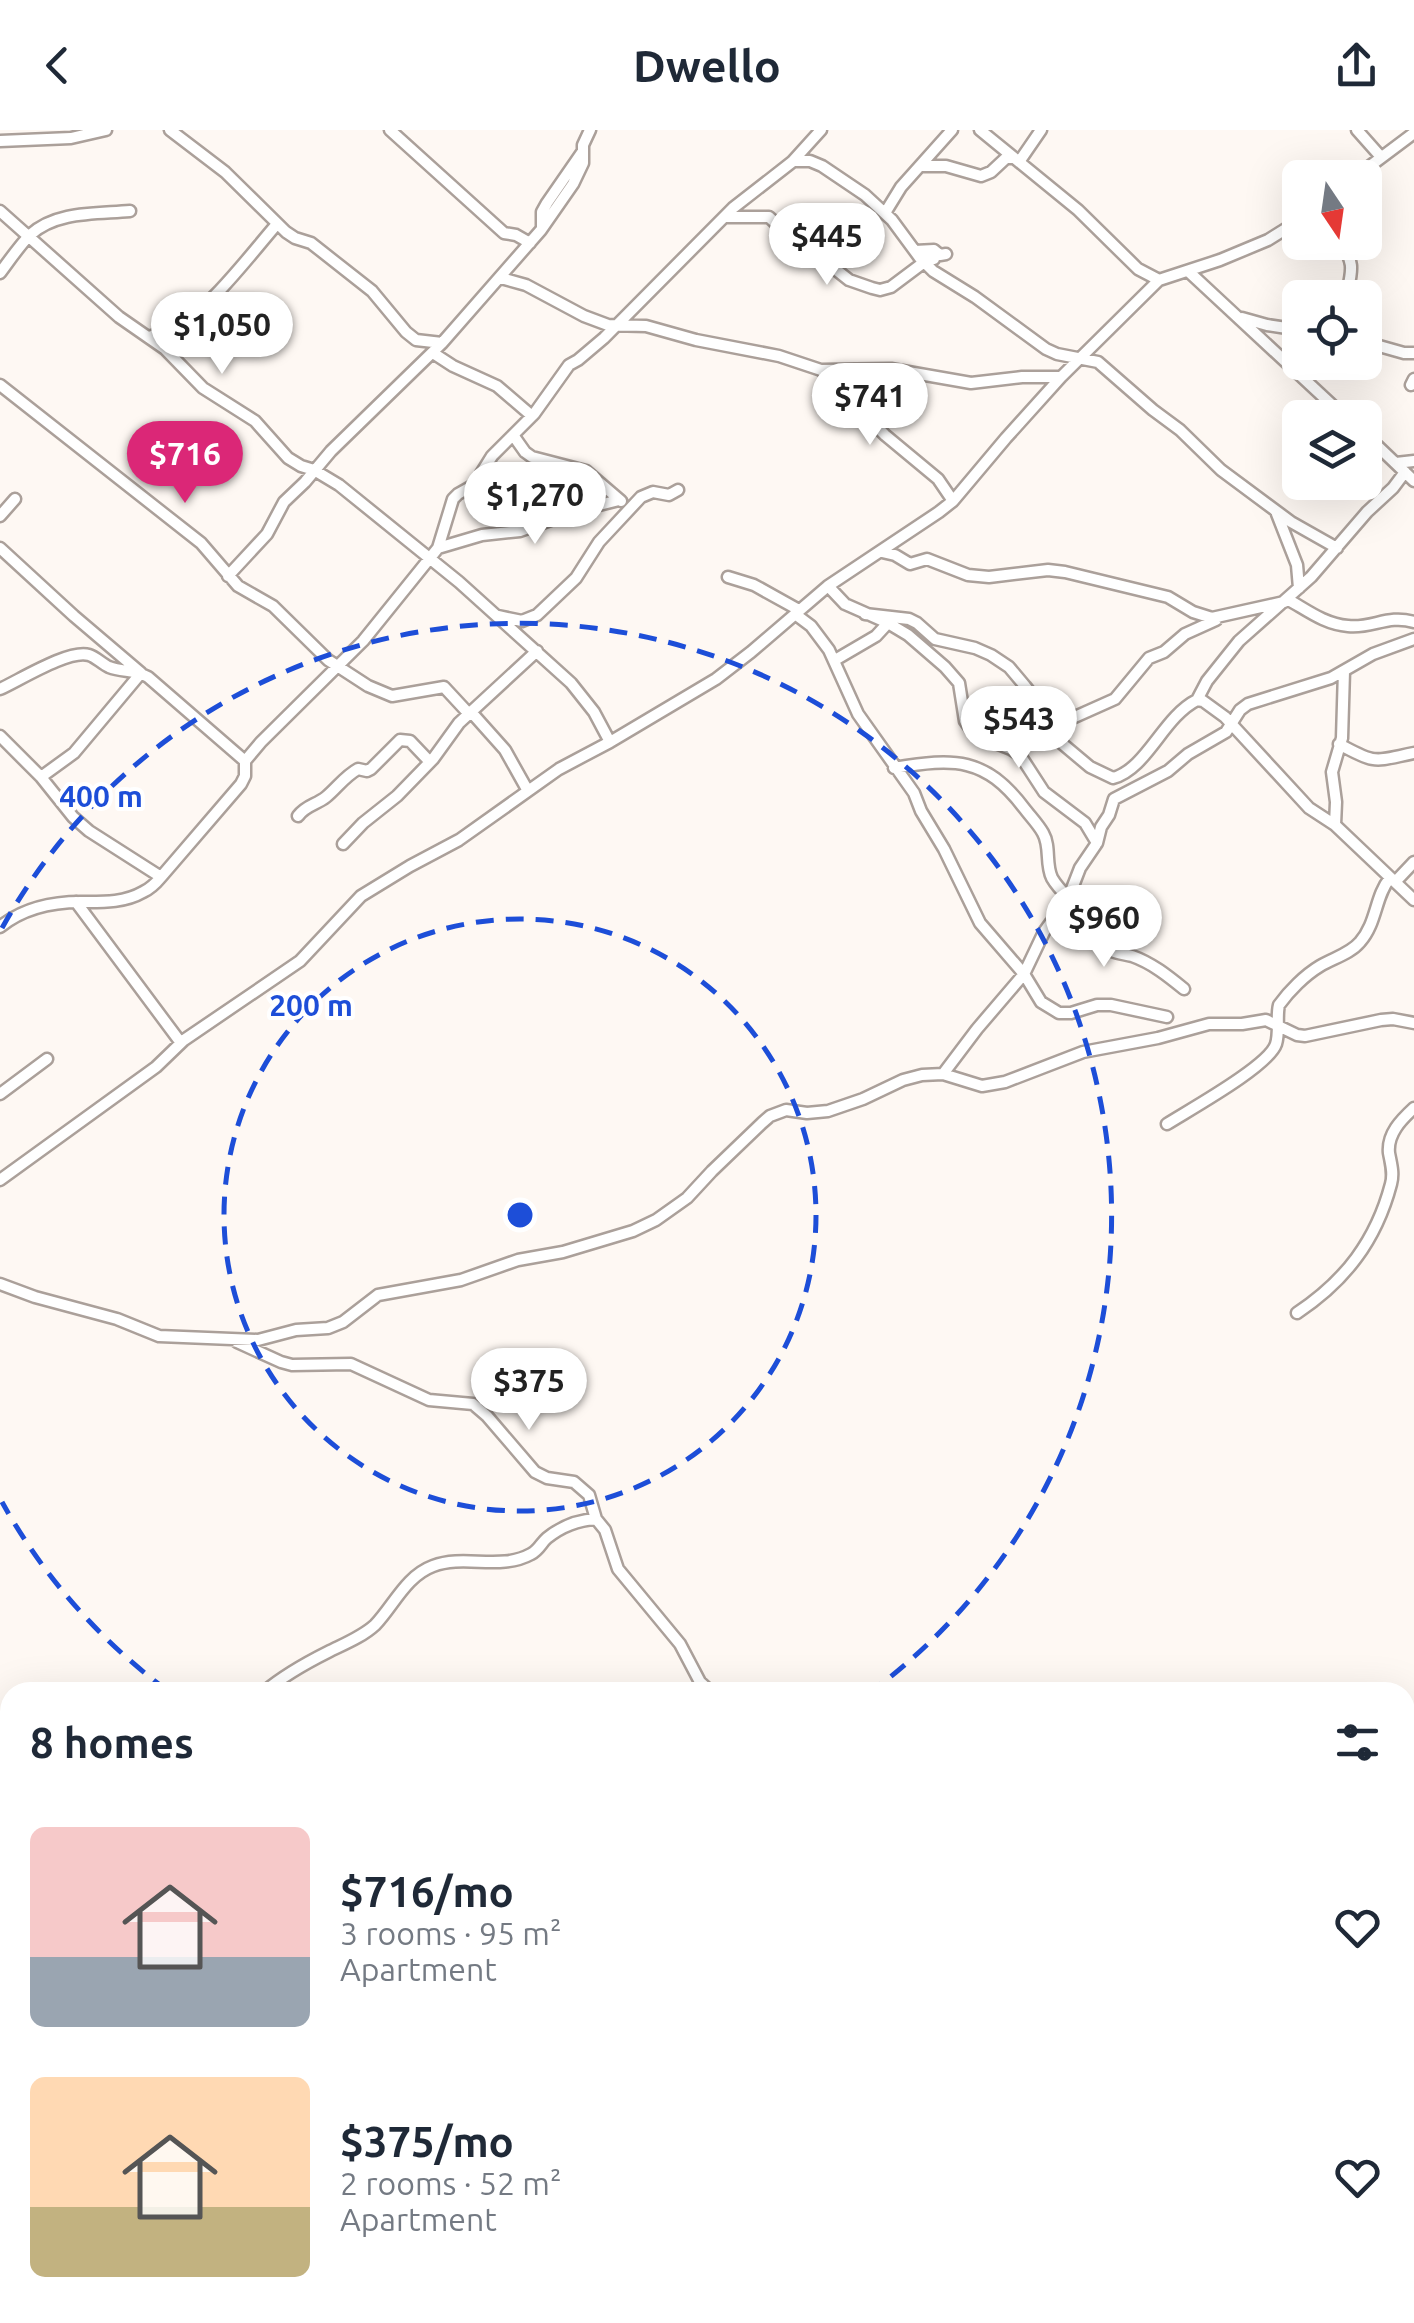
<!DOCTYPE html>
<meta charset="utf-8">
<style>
:root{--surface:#fff;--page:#f2f2f3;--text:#1f2937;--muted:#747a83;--accent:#db2777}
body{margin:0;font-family:Ubuntu,sans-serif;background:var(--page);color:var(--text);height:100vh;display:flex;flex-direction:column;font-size:38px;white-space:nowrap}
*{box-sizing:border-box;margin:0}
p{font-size:32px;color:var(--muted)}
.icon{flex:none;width:55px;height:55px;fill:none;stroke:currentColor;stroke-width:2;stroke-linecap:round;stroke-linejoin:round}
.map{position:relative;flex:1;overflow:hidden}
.drawer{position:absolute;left:0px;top:1552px;width:1415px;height:642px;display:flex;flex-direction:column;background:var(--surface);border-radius:30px 30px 0 0;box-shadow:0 10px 40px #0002}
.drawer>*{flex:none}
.needle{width:65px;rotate:167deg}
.controls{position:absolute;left:1282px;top:30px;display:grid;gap:20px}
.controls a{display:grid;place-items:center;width:100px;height:100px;border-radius:15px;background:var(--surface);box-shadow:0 10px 40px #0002;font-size:50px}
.price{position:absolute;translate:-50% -85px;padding:0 22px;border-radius:35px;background:#fff;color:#222;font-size:32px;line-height:65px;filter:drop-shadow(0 2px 5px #0008)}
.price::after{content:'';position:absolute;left:50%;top:60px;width:30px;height:22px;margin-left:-15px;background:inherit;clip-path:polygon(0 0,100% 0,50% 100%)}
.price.current{background:var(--accent);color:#fff}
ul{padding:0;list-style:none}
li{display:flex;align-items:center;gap:30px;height:250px;padding:0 30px}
li span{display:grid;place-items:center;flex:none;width:280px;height:200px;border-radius:15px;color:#555}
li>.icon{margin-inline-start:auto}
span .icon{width:120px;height:120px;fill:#fffc;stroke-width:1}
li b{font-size:42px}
h2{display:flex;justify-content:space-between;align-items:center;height:120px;padding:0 30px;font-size:42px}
header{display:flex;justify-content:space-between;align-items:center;height:130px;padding:0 30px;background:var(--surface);font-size:45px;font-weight:700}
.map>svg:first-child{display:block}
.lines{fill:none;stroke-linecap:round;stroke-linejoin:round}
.minor-casing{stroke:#aba09a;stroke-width:15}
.minor{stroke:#fff;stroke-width:10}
.ring{fill:none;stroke:#1d4ed8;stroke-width:5;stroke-dasharray:18 12}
.centre{fill:#1d4ed8;stroke:#fff;stroke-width:5}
.ring-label{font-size:30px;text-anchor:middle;font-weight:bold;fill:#1d4ed8;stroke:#fff;stroke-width:8;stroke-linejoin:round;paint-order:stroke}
</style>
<header><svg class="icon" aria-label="back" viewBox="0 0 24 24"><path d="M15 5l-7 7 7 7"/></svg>Dwello<svg class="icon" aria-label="share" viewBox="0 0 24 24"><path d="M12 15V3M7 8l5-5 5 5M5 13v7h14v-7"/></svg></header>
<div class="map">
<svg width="1414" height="2193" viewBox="0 0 1414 2193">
<rect width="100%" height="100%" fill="#fef8f3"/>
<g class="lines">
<g class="minor-casing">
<path id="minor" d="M 170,0 L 225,42 L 286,102 L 295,108 L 311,113 L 372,161 L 406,202 L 416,210 L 442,213
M 390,0 L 504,103 L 516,105 L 530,113
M 980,0 L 1078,80 L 1138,139 L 1159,150
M 1357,0 L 1381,27
M 0,11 L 71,8 L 106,0
M 794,31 L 810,31 L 822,36 L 865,65 L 892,90 L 920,128 L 933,141 L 975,167 L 1046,219 L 1057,224 L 1098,232 L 1153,280 L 1180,300 L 1221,340 L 1291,392 L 1337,418
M 1019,32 L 1041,0
M 920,36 L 946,36 L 981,46 L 991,42 L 1006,28 L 1013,28
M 1354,48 L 1414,3
M 0,81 L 119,187 L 165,219 L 203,258 L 255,291 L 288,328 L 301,336 L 314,340 L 339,355 L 459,452 L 571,553 L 594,582 L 610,612
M 885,83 L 901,57 L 952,0
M 724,87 L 769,87 L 797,113 L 820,127 L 849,150 L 872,158 L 880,160 L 891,157 L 927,130 L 934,129
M 542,97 L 542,82 L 547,73 L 583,21
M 1339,112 C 1357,133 1351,143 1346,168
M 915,121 L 934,120 L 940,125 L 946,124
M 1188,141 L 1346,288
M 0,143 C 9,131 19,116 30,105 C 56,81 96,84 130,81
M 501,148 L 526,155 L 584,186 L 608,195 L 646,196 L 696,210 L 779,226 L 821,240 L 891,239 L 971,253 L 1022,247 L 1061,247
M 1242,188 L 1267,195 L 1300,200
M 149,207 C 158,204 169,201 178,196 C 213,175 250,125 277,94
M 1365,212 L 1404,223 L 1414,223
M 433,223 L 453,236 L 497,256 L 532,286
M 821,240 L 885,305 L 938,349 L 953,371
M 0,255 L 201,413 L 238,456 L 273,476 L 328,530 L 368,556 L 392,566 L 444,557 L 470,585
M 1411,255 L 1414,249
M 1365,304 L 1414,351
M 513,305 L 525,322 L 532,327 L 586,341 L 621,371
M 1396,333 L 1414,331
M 1277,384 L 1297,435 L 1299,458
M 0,386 L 15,369
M 0,418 L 74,486 L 141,543 L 74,623 L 41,647
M 438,418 L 482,405 L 520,401 L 579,380 L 619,370
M 882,422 L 895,425 L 910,434 L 927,429 L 968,445 L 989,447 L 1048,440 L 1065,442 L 1168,467 L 1193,482 L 1212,488 L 1284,472
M 228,446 L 267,404 L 284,372 L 305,352 L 331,321 L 442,213 L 541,100 L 573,54 L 583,33 L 583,15 L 590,0
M 728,447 L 754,455 L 799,480
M 828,456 L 845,474 L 888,493 L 908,505 L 945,537 L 959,553 L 965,591 L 972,601 L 983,608 L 1011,619 L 1020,625 L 1044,662 L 1085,693 L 1097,713
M 1287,469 C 1307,480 1324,494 1348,496 C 1372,499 1388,484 1414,492
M 795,484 L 811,496 L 829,520 L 858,584 L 914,663 L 921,681 L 944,719 L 980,793 L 1024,844 L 1041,872 L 1059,883 L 1071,883 L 1097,875 L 1111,875 L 1167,887
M 865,484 L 909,489 L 917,493 L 935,509 L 975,518 L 991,525 L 1009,537 L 1025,556 L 1040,575 L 1048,599 L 1059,611 L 1090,637 L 1113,648 C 1147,639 1163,587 1197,570 L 1203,571 L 1225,587 L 1309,678 L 1335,695 L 1414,770
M 498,486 L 522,491 L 537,485 L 576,448 L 599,412 L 641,367 L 653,362 L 669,365 L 678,360
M 835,530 L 876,506 L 888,493
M 0,559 C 20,550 69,519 89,525 C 96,527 102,534 109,537 C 122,542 136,540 148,547 L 245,631
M 1197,570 L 1207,551 L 1239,511 L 1311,447 L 1367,382 L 1393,358 L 1405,342
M 472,583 L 505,620 L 528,661
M 0,606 L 41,647 L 73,687 L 89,701 L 161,747
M 1056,607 L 1068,590 L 1115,569 L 1149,528 L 1164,522 L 1185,504 L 1216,490
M 1339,614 C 1377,635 1374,631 1414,623
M 894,638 C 955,628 985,627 1024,678 C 1030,686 1038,694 1043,703 C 1051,717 1045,734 1052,748 C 1060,762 1073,771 1082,783 C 1091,793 1094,806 1104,815 C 1112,824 1121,823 1132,826 C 1152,833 1168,846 1184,859
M 298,686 C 306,675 316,675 326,667 C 337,658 345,646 358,639 L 367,641 L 371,639 L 400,610 L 410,611 L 430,632
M 1335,695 L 1336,672 L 1332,642 L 1342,608 L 1344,541
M 343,714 L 363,693 L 397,666 L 433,629 L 459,593 L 537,521
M 1396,751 L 1414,732
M 76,772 L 181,913
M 0,797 C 23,778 52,772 81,772 C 102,772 124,773 143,762 C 150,759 156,753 161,747 L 241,654 L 245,646 L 245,631 L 261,612 L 363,511 L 438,418 L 453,369 L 458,364 L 474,355 L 492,326 L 534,284 L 569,235 L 578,230 L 604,208 L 733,78 L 792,32 L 821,0
M 943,944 L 977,899 L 1024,844 L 1044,802 L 1068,769 L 1080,738 L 1097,713 L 1101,697 L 1109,685 L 1114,669 L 1168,641 L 1188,624 L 1226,602 L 1240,580 L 1248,574 L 1331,548 L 1373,524 L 1414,509
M 0,964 L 47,929
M 1167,994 C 1189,980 1269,936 1276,914 C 1280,901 1276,887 1279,875 C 1289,861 1305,845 1320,836 C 1333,828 1350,824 1360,812 C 1377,793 1375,766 1390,748
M 0,1050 L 156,937 L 184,910 L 300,831 L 361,766 L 410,736 L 459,710 L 559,639 L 610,612 L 716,549 L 751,522 L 828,456 L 939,382 L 953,371 L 1006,308 L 1061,247 L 1159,150 L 1220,130 L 1268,110 L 1300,90
M 0,1154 L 35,1167 L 117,1189 L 159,1206 L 258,1210 L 296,1200 L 328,1198 L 343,1192 L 378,1165 L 461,1150 L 518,1130 L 563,1122 L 633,1101 L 656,1090 L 687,1068 L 712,1041 L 762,993 L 770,986 L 786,980 L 807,983 L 828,981 L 863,969 L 903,950 L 922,945 L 943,944 L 982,956 L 1005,952 L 1083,922 L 1158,908 L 1209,894 L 1242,894 L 1266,890 L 1297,905 L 1305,906 L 1381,890 L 1393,889 L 1414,893
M 1297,1183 C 1345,1151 1376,1111 1391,1054 C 1394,1043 1391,1034 1389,1023 C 1387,1004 1401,990 1414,978
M 237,1212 L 281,1232 L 292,1235 L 351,1234 L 429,1270 L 473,1274 L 487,1286 L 535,1342 L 547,1348 L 574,1352 L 589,1365 L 596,1389 L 605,1400 L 618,1439 L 680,1514 L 700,1552 L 711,1562
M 264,1562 C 283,1546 306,1533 328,1522 C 344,1514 362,1507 375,1495 C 394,1475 406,1446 433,1436 C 465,1424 500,1441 531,1424 C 539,1420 541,1413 547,1408 C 562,1396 577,1390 596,1389
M 0,1605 L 10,1617
M 1405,1650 L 1414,1654
M 1405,1928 L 1414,1924
M 1070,2185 L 1086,2193
M 1290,2185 L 1293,2193
M 753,2193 L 777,2185"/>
</g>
<use href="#minor" class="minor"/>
</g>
<g class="ring">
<circle cx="520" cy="1085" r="296"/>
<path d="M168 1561A592 592 0 0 1 2 1372M2 798A592 592 0 1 1 872 1561"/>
</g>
<circle cx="520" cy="1085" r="15" class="centre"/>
<g class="ring-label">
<text x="101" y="677">400 m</text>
<text x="311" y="886">200 m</text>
</g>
</svg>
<div class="controls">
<a><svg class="needle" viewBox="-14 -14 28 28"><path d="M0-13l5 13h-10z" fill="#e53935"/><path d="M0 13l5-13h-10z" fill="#747a83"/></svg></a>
<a><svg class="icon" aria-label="locate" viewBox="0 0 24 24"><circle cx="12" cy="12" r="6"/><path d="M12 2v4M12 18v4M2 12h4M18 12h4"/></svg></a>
<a><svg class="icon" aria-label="layers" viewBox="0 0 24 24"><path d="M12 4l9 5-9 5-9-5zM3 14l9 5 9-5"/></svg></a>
</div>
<b class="price" style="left:827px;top:158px">$445</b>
<b class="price" style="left:222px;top:247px">$1,050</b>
<b class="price" style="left:870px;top:318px">$741</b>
<b class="price current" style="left:185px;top:376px">$716</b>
<b class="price" style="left:535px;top:417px">$1,270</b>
<b class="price" style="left:1019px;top:641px">$543</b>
<b class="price" style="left:1104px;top:840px">$960</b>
<b class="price" style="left:529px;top:1303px">$375</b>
<section class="drawer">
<h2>8 homes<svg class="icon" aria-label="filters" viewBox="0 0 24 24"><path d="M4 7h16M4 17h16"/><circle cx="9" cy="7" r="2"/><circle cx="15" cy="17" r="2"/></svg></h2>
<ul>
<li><span style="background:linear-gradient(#f6c9c9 65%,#9aa5b1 0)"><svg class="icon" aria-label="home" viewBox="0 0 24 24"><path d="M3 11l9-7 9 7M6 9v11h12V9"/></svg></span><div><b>$716/mo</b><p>3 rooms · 95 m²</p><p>Apartment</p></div><svg class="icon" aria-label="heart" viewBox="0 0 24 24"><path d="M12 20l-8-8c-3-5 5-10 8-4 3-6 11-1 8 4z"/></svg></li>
<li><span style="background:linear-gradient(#ffd9b3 65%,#c2b280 0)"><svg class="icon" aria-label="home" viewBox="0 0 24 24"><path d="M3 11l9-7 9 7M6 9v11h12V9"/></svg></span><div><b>$375/mo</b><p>2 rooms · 52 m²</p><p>Apartment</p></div><svg class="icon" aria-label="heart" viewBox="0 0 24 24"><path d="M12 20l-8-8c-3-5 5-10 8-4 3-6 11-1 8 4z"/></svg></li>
</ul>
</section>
</div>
